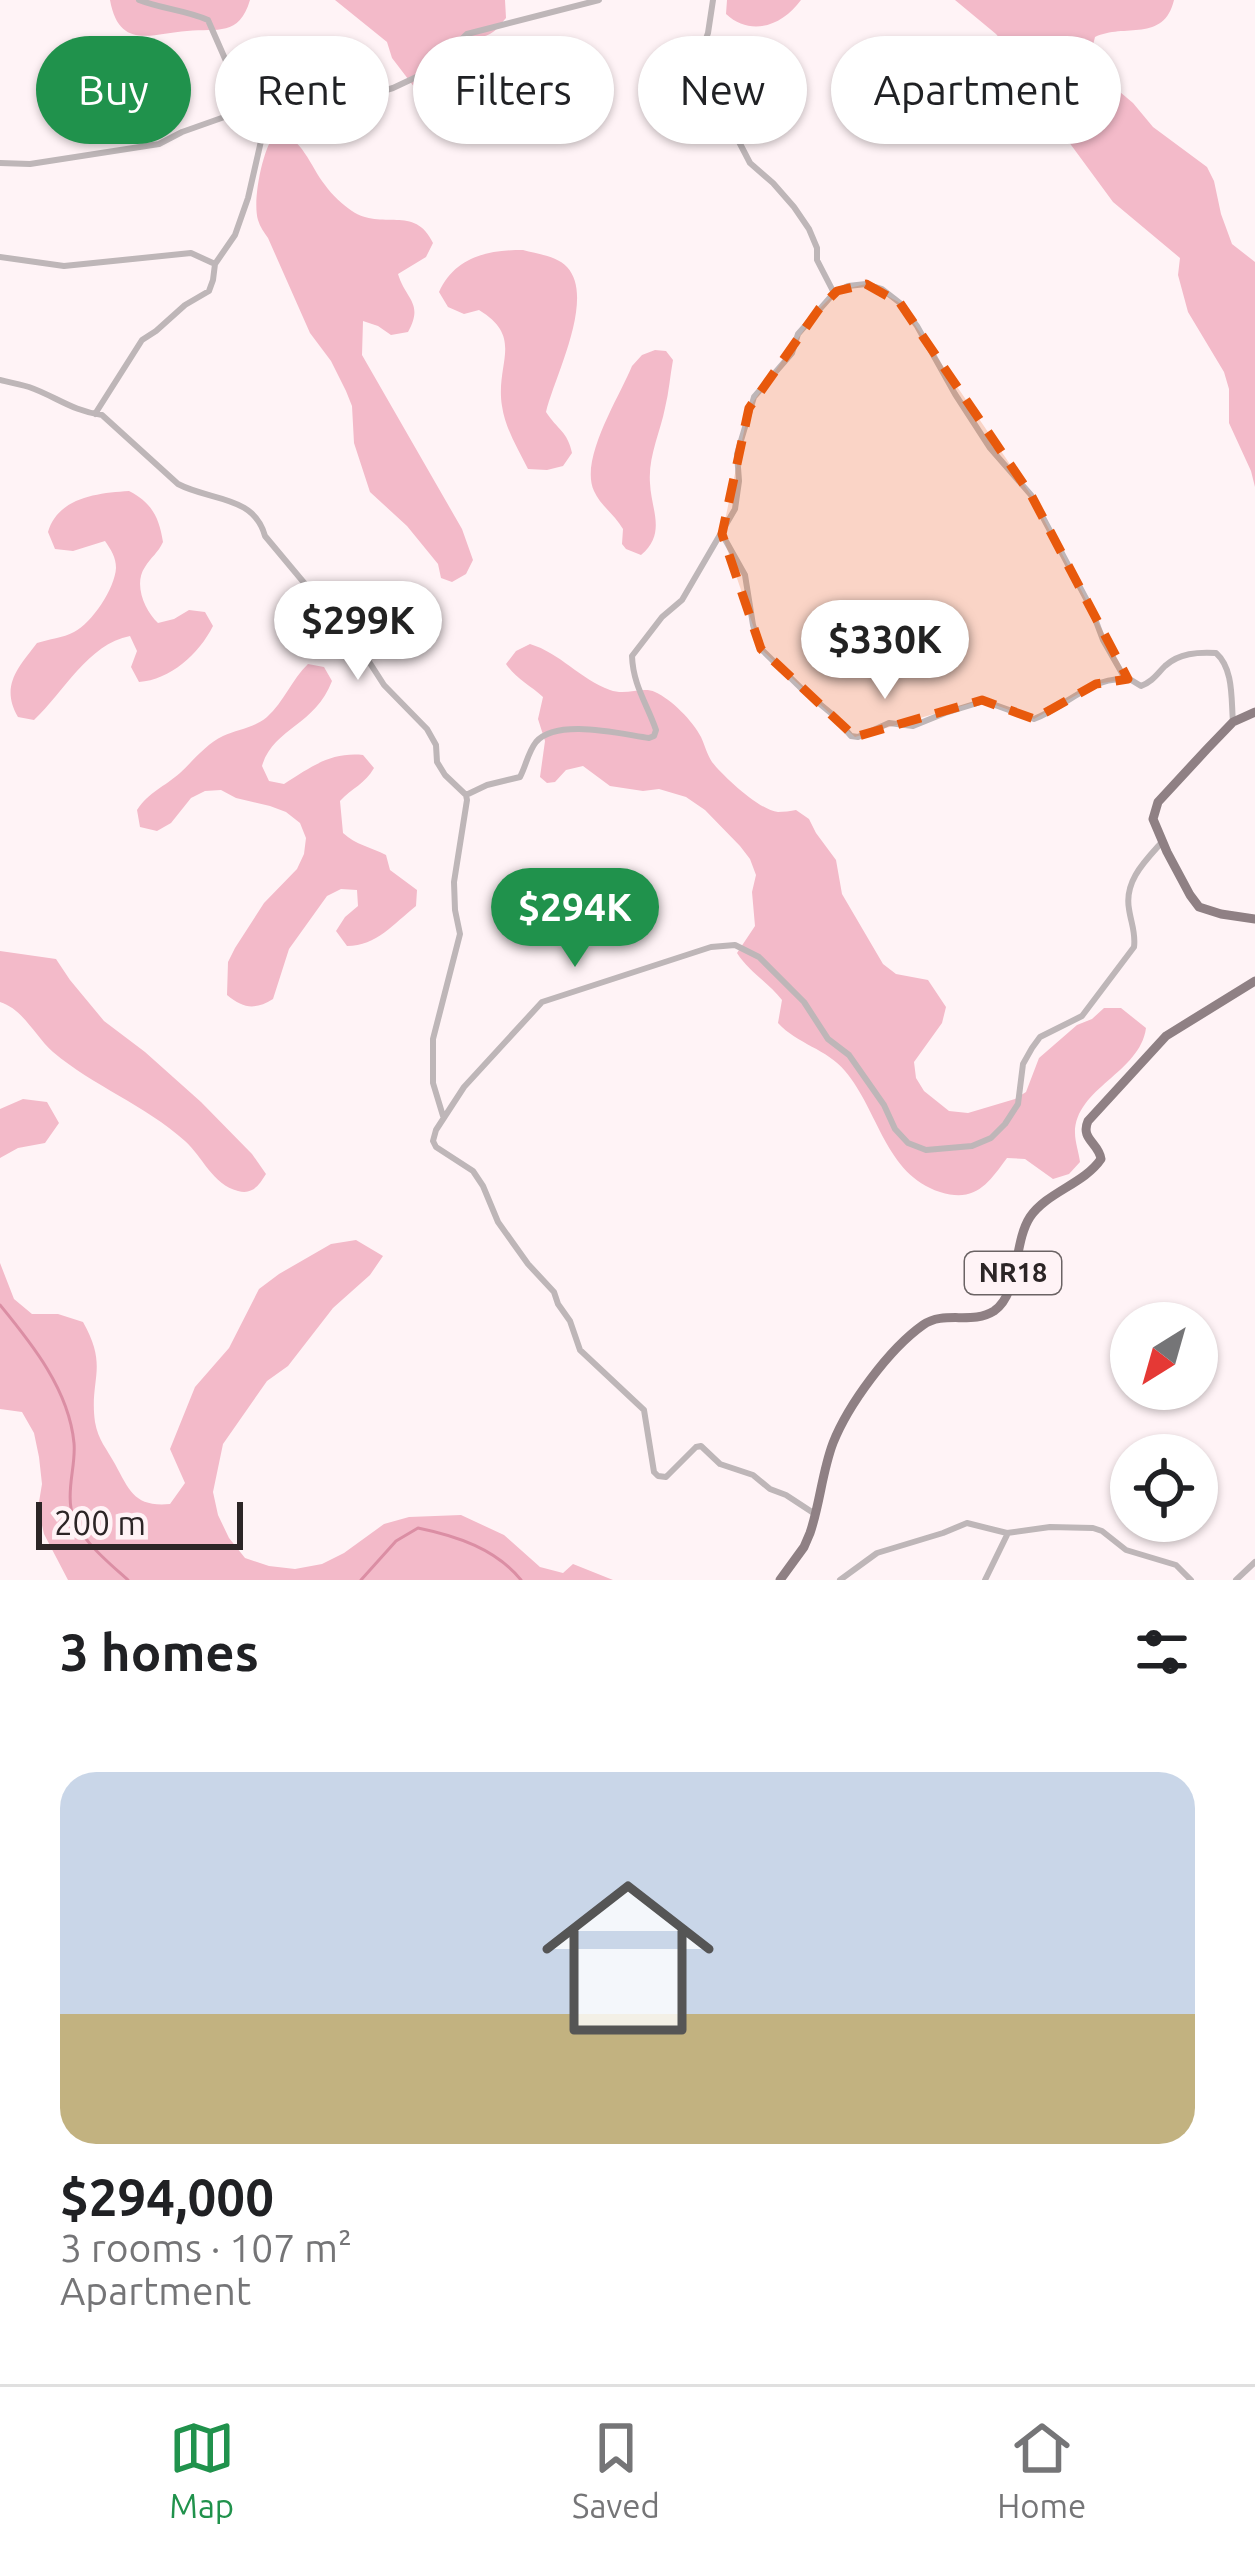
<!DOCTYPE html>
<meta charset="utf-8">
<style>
:root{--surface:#fff;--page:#f2f2f2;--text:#202124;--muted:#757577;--line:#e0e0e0;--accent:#20924c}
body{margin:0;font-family:Ubuntu,sans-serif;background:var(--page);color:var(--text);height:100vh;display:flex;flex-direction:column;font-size:45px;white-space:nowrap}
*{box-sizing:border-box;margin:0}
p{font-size:39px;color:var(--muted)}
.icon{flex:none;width:66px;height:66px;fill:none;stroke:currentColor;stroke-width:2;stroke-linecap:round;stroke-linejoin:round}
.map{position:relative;height:1580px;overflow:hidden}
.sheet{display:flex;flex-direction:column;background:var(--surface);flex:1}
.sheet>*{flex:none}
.banner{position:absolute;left:36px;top:36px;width:1185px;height:108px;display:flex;gap:24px}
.needle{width:78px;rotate:217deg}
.controls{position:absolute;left:1110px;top:1302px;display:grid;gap:24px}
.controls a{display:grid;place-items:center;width:108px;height:108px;border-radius:50%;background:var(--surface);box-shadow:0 3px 9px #0004;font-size:60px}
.scale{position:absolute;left:36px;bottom:30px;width:207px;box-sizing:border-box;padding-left:12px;border:6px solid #2c2526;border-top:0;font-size:33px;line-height:42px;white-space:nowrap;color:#2c2526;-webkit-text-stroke:9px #fff3f6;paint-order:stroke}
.price{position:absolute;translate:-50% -102px;padding:0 27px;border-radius:42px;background:#fff;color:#222;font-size:39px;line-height:78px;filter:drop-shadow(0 3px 6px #0008)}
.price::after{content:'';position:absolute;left:50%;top:72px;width:36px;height:27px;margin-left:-18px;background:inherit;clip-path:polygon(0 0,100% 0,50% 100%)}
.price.on{background:var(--accent);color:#fff}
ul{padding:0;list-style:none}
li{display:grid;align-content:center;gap:24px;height:636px;padding:0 60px}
li span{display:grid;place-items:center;height:372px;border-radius:36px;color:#555}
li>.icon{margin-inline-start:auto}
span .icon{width:216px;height:216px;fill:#fffc;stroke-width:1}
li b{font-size:51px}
h2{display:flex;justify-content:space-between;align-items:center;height:144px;padding:0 60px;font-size:51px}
.pill{padding:0 42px;border-radius:54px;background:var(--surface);box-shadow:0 3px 9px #0004;font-size:42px;line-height:108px}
.pill.on{background:var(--accent);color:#fff}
.tabs{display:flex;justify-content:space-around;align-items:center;height:168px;border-top:3px solid var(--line);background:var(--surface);font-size:33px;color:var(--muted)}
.tabs a{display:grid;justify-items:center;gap:6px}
.tabs .on{color:var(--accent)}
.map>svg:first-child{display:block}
.green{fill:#f3bac9}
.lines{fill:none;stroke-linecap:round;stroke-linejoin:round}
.stream{stroke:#db8ea4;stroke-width:3}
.street{stroke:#beb6b8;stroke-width:6}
.primary{stroke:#8f8084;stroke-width:9}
.marked{fill:#e8590c;fill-opacity:0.2;stroke:#e8590c;stroke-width:9;stroke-dasharray:24 15;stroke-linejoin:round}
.labels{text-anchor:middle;stroke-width:10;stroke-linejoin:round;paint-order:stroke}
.shield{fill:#fff3f6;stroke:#6b6364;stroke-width:3}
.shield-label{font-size:27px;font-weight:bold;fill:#2c2526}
</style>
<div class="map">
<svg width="1255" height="1580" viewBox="0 0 1255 1580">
<rect width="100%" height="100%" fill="#fff3f6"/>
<path class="green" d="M 110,0 L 250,0 C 239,37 218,28 187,31 C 151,34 119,50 110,0 Z
M 335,0 L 505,0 L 506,18 C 501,23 498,29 493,32 C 485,38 475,37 466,44 C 438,67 479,104 487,129 L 476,141 L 460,141 L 444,134 L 432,122 L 418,92 L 392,58 L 387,42 Z
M 727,0 L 801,0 C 782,26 751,37 726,14 Z
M 955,0 L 1174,0 C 1164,43 1124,23 1095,37 L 1091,53 L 1107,81 L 1133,103 L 1153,127 L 1207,167 L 1214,181 L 1221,214 L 1232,244 L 1255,262 L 1255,487 L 1251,471 L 1229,423 L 1229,389 L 1224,372 L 1188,312 L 1178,275 L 1180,258 L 1113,202 L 1063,134 L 1017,59 L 996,34 Z
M 276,132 C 302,136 310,166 325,185 C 332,195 343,205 352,211 C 381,231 415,204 433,243 L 426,257 L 398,274 C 406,300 424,303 408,332 L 391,335 L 378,326 L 363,321 L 362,355 L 462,529 L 473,560 L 466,574 L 452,582 L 441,578 L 438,564 L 407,526 L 370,492 L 354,443 L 352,406 L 346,391 L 331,361 L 310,333 L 268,238 C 264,232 260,227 258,220 C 252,200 263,147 276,132 Z
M 523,250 C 537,254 557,256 567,267 C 596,298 554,378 546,412 C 557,429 568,432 572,453 L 563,466 L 547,470 L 528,469 C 518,449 505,428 502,406 C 495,363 525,338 479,310 L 464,314 L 448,307 L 439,292 C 455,257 487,250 523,250 Z
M 655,350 L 666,351 L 673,360 C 670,376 669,392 665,408 C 660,433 648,457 650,483 C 651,510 667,533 641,555 L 626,549 L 622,544 L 623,529 C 615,515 600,505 594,491 C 579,459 620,396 632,366 L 642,355 Z
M 129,491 C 152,503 159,517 163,542 C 158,553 151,557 145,567 C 133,584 145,611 158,623 L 174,619 L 189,610 L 205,612 L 213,626 C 199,654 170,680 139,682 L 131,667 L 137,651 L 130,636 C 88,644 64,692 34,720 L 18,717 C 0,686 18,668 37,643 C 49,639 63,638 74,632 C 92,623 115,588 116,568 C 116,557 111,550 105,541 L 73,551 L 55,549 L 48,532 C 58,498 96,493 129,491 Z
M 530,644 C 560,653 580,679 610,690 C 626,696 643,686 655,692 C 671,699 693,721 701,737 C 705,746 707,754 712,762 C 724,777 759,810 778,812 C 783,812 791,811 796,810 L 809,819 L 816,833 L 836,860 L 842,894 L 883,964 L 896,974 L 928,980 L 946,1007 L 942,1023 L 914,1062 L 916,1078 L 924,1091 L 949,1111 L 968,1113 L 1015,1099 L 1026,1092 L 1039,1058 L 1077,1025 L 1092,1019 L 1104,1008 L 1121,1008 L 1146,1028 C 1140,1073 1075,1088 1075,1133 C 1075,1142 1079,1153 1080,1162 L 1069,1174 L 1053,1179 L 1025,1159 L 1007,1158 C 988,1184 975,1203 940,1192 C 885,1174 879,1111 845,1071 C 827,1049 797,1044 778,1023 L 782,1000 C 768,982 749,972 737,953 L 755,926 L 752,892 L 756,875 L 750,859 L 740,846 L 705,810 L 686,797 L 659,789 L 643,791 L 610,786 L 583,766 L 566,770 L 555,782 L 547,783 L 540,777 L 545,741 L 538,719 L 543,697 C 530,685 516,679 506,664 L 516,651 Z
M 308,664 L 324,667 L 332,681 C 315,726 273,728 262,766 L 269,781 L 284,784 C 311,767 330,752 363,755 L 374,768 C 365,784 352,788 340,801 L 343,833 C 356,845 371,847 386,855 L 390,870 L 417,890 L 416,906 C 393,924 377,946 347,946 L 336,931 L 345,917 L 358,906 L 357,890 L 341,889 L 327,896 L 289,949 L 273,999 C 255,1010 244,1009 227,995 L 228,962 L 235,948 L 264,903 L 297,869 L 304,854 L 306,838 L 300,823 L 286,812 L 270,806 L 236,798 L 221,790 L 205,791 L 191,798 L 171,823 L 157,831 L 140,827 L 137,810 C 149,792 164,787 180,773 C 193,761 206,744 223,736 C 238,729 254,728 267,717 C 284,702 292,679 308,664 Z
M 0,951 L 56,959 L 70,980 L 104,1021 L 145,1052 L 201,1102 L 252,1154 L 266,1174 C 259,1185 253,1195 238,1191 C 213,1185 202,1156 185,1141 C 145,1105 93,1086 53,1052 C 35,1036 23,1009 0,1002 Z
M 23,1099 L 47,1102 L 59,1123 L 45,1143 L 18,1148 L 0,1158 L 0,1109 Z
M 356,1240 L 383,1256 L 370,1275 L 333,1308 L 288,1366 L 267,1381 L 223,1444 L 213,1492 L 218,1515 L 229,1538 L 245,1558 L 269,1566 L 295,1569 L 322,1564 L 344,1553 L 384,1524 L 409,1517 L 461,1515 L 504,1535 L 540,1567 L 563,1573 L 573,1564 L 613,1580 L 68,1580 L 44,1534 L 38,1508 L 42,1484 L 39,1457 L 34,1433 L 22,1412 L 0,1409 L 0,1263 L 14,1299 L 32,1314 L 58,1314 L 83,1322 C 109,1368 89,1379 95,1422 C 98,1440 107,1449 115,1464 C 130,1492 135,1507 170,1504 L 185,1483 L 170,1449 L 195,1387 L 229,1348 L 259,1289 L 279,1274 L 331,1244 Z"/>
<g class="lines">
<path class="stream" d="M 0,1305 C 32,1344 69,1390 74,1443 C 76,1464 67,1487 71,1508 C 76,1537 107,1561 128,1580
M 361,1580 L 396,1541 L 418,1528 C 457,1536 496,1549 521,1580"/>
<path class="street" d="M 139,0 C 162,9 185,10 208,20 L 247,109 L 273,123
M 713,0 L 708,33 L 699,58 L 704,111 L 736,136 L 750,163 L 773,183 L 794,207 L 809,229 L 817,248 L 817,260 L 834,293
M 0,163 L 30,164 L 159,144 L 182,132 L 247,109
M 0,257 L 64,266 L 191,253 L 215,264
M 0,380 C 9,382 19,384 29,387 C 55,396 72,411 102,415 L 178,484 C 210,501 254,495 265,536 L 366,657 L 384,685 L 427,729 L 436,745 L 437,762 L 445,775 L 466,795 L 467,800 L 454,882 L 455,910 L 460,934 L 433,1039 L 433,1083 L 443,1116
M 95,414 L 142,340 L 156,331 L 185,305 L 209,291 L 213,280 L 215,264 L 235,235 L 248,198 L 261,141 L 273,123 L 393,88 L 427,72 L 467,34 L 599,0
M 722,534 L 745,575 L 753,625 L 761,649 L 803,690 L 832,714 L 851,736 L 858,737 L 889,723 L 913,726 L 945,713 L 984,701 L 1034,719 C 1064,708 1089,678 1124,679
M 466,795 L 487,785 L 520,777 C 526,766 528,752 536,742 C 557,718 620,734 649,738 L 654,736 L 656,730 C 647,704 633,685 632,656 L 662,617 L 682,600 L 735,509 L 739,481 L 737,454 L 754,397 L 792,353 L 798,334 L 834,293 L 848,286 L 866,284 L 882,289 L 900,303 L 917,326 L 955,394 L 990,448 L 1031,495 L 1091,608 L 1103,640 L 1123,675 L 1141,686 C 1153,681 1156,675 1165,666 C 1179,653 1198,652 1216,653 C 1234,669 1231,700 1233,722
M 815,1514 L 786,1495 L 770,1489 L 753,1475 L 720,1464 L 701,1446 L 696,1447 L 666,1477 L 658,1476 L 654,1472 L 644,1410 L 580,1350 L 570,1321 L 558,1304 L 554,1292 L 528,1264 L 498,1222 L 483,1186 L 473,1171 L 436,1147 L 433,1141 L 436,1130 L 464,1087 L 542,1002 L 711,947 L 735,945 L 759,957 L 804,1002 L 828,1039 L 849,1055 L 884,1105 L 895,1129 L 908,1143 L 926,1150 L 972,1146 L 991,1138 L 1005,1124 L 1018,1104 L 1023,1064 L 1032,1048 L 1040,1037 L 1082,1016 L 1134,947 C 1136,933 1131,923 1129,909 C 1124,881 1145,861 1162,842
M 840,1580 L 877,1553 L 943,1533 L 967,1523 L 1007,1533 L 1050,1527 L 1093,1528 L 1102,1531 L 1126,1550 L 1176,1565 L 1191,1580
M 985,1580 L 1007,1535
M 1236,1580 L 1255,1562"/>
<path class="primary" d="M 1255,712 L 1233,722 L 1207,749 L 1158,802 L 1153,819 L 1167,852 L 1190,895 L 1199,907 L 1221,914 L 1255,919
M 780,1580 L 804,1547 L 810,1533 C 820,1504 822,1472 833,1443 C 848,1405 889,1349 923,1325 C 944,1310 972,1325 994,1311 C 1020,1293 1013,1243 1030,1217 C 1047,1192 1084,1184 1101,1159 C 1099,1143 1080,1139 1088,1121 L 1166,1036 L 1255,981"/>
</g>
<path class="marked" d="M 866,284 L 900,303 L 1031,495 L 1128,679 L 1096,684 L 1034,719 L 982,700 L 855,737 L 761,649 L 722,534 L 749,408 L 819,309 L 837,291 Z"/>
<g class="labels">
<rect class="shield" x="965" y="1252" width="96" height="42" rx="9"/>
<g class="shield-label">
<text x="1013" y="1282">NR18</text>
</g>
</g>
</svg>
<div class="controls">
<a><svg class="needle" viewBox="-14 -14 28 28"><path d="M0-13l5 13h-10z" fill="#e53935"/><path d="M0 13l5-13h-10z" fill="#757577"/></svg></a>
<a><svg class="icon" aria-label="locate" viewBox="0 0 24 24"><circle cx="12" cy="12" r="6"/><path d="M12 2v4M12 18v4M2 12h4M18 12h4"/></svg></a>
</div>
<div class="scale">200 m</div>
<b class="price" style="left:358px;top:683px">$299K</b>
<b class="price" style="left:885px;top:702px">$330K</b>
<b class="price on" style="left:575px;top:970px">$294K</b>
<div class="banner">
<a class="pill on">Buy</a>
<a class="pill">Rent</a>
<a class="pill">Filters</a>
<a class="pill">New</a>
<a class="pill">Apartment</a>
</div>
</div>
<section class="sheet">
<h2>3 homes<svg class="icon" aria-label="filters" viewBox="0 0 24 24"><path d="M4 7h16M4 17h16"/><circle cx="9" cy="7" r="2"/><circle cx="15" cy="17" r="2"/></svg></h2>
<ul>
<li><span style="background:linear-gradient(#c9d6e8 65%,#c2b280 0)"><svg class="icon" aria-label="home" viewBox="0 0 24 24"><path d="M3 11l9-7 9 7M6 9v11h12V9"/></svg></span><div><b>$294,000</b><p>3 rooms · 107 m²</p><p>Apartment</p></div></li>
</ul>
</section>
<nav class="tabs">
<a class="on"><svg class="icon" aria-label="map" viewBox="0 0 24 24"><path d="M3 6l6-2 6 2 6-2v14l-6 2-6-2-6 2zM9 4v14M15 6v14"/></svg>Map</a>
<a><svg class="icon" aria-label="saved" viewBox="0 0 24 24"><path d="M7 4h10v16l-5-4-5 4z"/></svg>Saved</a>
<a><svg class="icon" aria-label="home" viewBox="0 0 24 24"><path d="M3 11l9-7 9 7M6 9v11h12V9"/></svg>Home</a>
</nav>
